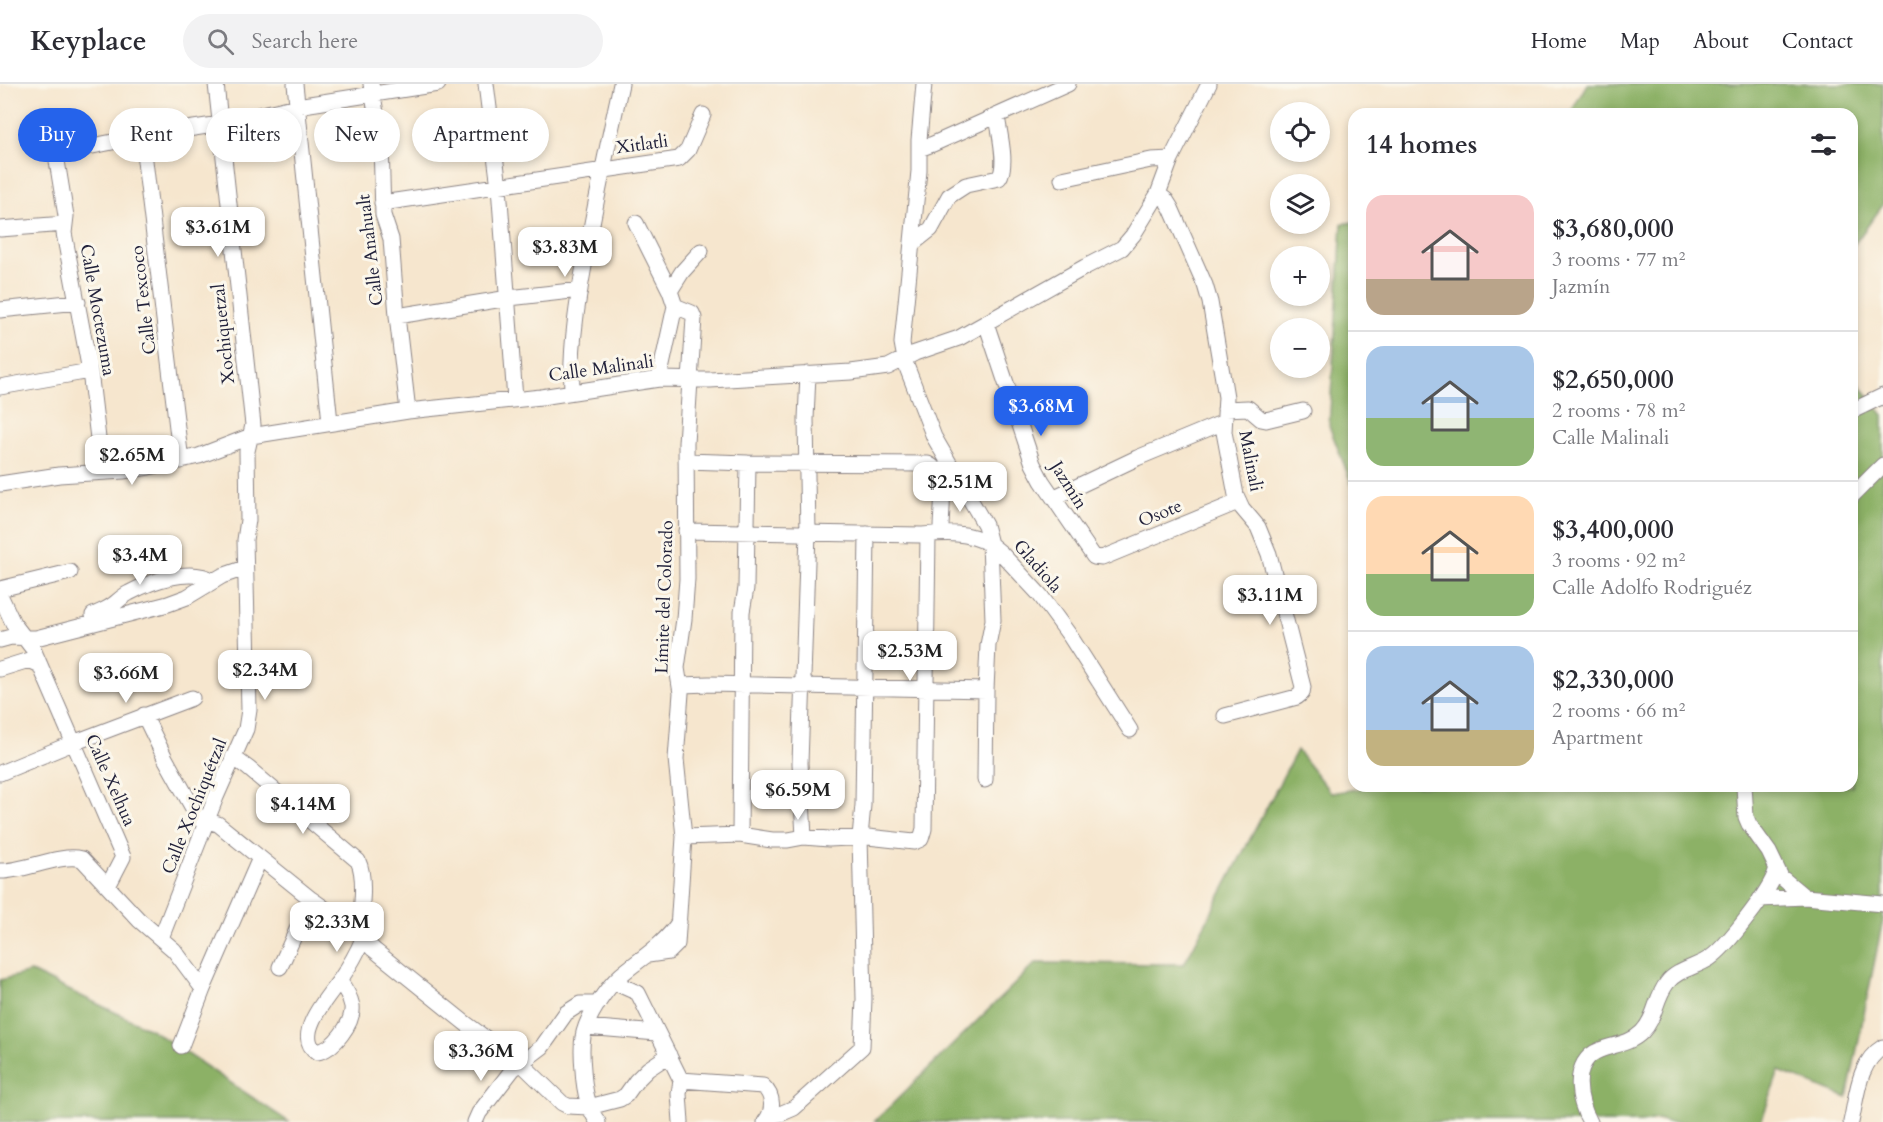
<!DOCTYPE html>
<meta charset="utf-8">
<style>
:root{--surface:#fff;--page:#f2f2f3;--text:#2b2b33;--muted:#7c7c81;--line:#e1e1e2;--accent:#2563eb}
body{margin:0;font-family:Cardo,serif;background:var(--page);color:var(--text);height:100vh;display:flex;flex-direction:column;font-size:22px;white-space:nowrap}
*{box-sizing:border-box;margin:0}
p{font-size:20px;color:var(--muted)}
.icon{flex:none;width:33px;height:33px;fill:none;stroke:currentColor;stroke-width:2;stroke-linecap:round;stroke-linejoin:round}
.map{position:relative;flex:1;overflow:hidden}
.drawer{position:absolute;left:1348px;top:24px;width:510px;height:684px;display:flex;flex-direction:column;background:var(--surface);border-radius:18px;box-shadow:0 3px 9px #0003}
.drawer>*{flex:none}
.banner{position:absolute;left:18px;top:24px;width:570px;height:54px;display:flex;gap:12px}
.tools{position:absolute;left:1270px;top:18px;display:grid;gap:12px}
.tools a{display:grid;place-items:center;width:60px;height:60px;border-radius:50%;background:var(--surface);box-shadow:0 3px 9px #0003;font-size:30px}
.price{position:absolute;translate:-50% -51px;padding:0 14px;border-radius:12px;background:#fff;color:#222;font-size:20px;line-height:39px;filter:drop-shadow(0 2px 3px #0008)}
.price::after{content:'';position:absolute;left:50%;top:36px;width:18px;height:14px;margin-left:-9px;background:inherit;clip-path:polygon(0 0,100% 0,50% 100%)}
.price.current{background:var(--accent);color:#fff}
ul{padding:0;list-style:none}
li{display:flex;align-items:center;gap:18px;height:150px;padding:0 18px}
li+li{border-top:2px solid var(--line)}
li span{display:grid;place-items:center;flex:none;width:168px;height:120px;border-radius:18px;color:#555}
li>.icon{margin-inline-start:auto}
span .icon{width:72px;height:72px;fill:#fffc;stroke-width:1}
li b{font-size:26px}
h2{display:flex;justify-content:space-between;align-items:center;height:72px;padding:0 18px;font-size:26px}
.chip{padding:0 21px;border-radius:27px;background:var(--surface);box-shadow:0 3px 9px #0003;font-size:21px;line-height:54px}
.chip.current{background:var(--accent);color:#fff}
header{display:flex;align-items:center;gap:36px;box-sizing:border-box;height:84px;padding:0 30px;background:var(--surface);border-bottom:2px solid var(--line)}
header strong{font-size:28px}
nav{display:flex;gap:33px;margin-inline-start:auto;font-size:21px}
.search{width:420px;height:54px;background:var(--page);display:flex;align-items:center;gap:15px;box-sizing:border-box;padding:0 21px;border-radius:33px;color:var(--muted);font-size:22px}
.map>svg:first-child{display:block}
.forest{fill:#8cb166;stroke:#576a50;stroke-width:1.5}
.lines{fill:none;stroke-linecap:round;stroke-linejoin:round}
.minor-casing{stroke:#8c8484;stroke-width:17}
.minor{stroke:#fff;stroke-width:15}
.labels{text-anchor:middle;stroke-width:6;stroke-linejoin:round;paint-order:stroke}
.street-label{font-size:18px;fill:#22223b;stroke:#fbf7ec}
</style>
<header>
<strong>Keyplace</strong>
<div class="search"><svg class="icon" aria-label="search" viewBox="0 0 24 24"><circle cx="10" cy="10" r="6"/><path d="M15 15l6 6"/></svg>Search here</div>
<nav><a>Home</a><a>Map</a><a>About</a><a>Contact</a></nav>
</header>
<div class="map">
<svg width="1883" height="1038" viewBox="0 0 1883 1038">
<rect width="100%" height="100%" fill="#fbf7ec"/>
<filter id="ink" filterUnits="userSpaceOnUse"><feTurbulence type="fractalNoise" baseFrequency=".0167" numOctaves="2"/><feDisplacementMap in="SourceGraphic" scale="12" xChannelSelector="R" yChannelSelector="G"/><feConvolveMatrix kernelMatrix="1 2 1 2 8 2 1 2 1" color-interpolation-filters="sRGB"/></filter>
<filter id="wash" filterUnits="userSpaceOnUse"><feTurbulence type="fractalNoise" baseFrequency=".008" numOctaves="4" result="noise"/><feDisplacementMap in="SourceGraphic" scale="24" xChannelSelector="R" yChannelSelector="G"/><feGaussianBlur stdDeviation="1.35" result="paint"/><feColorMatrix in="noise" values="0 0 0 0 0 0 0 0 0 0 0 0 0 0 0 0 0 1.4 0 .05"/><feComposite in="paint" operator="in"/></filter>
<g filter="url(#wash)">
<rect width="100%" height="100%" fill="#f6e6ce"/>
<path class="forest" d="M 1587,0 L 1883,0 L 1883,121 L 1853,162 L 1852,30 L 1570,30 Z
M 1354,138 L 1354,406 L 1329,342 L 1342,140 Z
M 1853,292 L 1883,331 L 1883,836 L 1847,1014 L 1779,987 L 1761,1038 L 1668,1038 L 1657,1035 L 1641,1038 L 874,1038 L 1036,879 L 1184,880 L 1297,666 L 1331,709 L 1376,702 L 1852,702 Z
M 31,888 L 152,946 L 289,1038 L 0,1038 L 0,896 Z"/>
</g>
<g filter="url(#ink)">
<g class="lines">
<g class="minor-casing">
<path id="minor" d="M 295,0 L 330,338
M 371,0 L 381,58 L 383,131 L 391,155 L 397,232 L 408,327
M 486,0 L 499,103 L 515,315
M 924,0 L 919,56 L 919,87 L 902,259 L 906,281 L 934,353 L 985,441 L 990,460 L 1001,469 L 1040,511 L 1070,552 L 1130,646
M 142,52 L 181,377
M 919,65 L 933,60 L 1068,0
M 1062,95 L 1151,76 L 1171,75
M 1158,110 L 1166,116 L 1171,124 L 1205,201 L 1210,218 L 1226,313 L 1224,348 L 1236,411 L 1242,424 L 1258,443 L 1269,470 L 1303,603 L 1302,609 L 1297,613 L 1225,632
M 382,119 L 679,75 L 688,66 L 703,31
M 636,139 L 670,207 L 675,222 L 659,295
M 0,145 L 65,140
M 912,160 L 931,145 L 949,112 L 966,101 L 999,94 C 1008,81 999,48 997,32
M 670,207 L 682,188 L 701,167
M 0,226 L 78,218
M 397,232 L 509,214 L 580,206
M 986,239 L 1033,380 L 1042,397 L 1094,473 L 1102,474 L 1238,418
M 0,303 L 90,287
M 572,307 C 570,260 578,213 587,166 C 597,111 609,55 621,0
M 1225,325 L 1248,324 L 1261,335 L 1266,336 L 1303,327
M 1852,327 L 1883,312
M 686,377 L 748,379 L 928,380 C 950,390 940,429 941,449
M 102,388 L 90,287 L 64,149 L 66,132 L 57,77 L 58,71 L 63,68 L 142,52 L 220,40 L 297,22 L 438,0
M 0,400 L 59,391 L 123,387 L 149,383 L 199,372 L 251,352 L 408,327 L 541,313 L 659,295 L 710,296 L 851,288 L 888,283 L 915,269 L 959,254 L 1085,183 L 1122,164 L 1133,151 L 1158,110 L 1171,75 L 1209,0
M 1852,412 L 1883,381
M 1055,413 L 1137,374 L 1224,338
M 686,447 L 921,451 C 946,449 967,447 990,460 L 993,536 L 988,561 L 986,606
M 0,505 L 70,488
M 0,511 L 13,539 L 33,565 L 123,773 L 108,802
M 93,531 C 100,528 108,525 114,520 C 119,516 123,512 129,509 C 151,497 190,483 214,497
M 0,556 L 11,553 L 36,554 L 168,520 L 187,513 L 222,492 L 245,484
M 0,585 L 29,576 L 40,581
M 681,601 L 709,600 L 986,606 L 985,696
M 144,631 L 165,674 L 199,735 L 218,740 L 311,815 L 354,845 L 373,865 L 465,939 L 526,984 L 562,1019 L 568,1022 L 589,1023 L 620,1015 L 626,1011 L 636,997 L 648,985 L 669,971
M 233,673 L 248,684 L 358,777 C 365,791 364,833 354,845
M 0,689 L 73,659 L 192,614
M 1744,702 L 1746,733 L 1749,740 L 1769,768 L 1781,793 L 1805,813
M 740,751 L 742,528 L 746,504 L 748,379
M 684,753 L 740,751 L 772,756 L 788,756 L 804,753 L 829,755 L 868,753 L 914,758 L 921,755 L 924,745 L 928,451
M 804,753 L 800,679 L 808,449 L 806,335 L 808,290
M 0,787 C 24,788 60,769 82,775 L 139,836 L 174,866 L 203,905
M 1760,815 L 1805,813 L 1883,820
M 161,854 L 216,713 L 246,645 L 249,626 L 245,456 L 248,436 L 247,367 L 253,341 L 216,0
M 648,871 L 669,868 L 677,860 L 684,753 L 676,675 L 681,609 L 677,584 L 684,535 L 687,495 L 686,359 L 694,234 L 692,229 L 675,222
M 280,883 L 311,815
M 616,896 L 620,901 L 638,909 L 681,996 L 679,1010 L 681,1038
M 339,897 C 345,904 350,913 352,922 C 354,939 333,966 317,968 C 292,952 329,911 340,896 C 349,883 357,869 363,855
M 586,943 L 657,949
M 181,962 L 203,905 L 260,774
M 681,996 L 763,1002 C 774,1012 774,1027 765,1038
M 771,1031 L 780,1030 L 794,1024 L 862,963 L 864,915 L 860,753 L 863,721 L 867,450
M 475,1038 L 479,1029 L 513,985 L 542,963 L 566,929 L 580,920 L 598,920
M 598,1038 C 587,1024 584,1004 583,986 C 582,975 581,964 583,953 C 586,934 606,904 621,891 C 641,874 664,861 679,838
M 1590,1038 C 1578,1018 1570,977 1600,966 C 1615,960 1630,960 1642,948 C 1656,934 1655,914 1667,899 C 1676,886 1697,883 1710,874 C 1727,862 1771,806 1776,787
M 1851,1038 C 1857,1012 1858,978 1883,963"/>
</g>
<use href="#minor" class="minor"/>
</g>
</g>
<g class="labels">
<g class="street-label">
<text transform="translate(642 60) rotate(-8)" y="6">Xitlatli</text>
<text transform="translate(370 166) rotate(-97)" y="6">Calle Anahualt</text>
<text transform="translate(143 216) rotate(-97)" y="6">Calle Texcoco</text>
<text transform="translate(98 226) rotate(80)" y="6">Calle Moctezuma</text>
<text transform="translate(223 250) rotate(-96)" y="6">Xochiquetzal</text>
<text transform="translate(601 284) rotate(-8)" y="6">Calle Malinali</text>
<text transform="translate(1251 377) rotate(79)" y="6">Malinali</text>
<text transform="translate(1069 401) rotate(58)" y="6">Jazmín</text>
<text transform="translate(1160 429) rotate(-22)" y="6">Osote</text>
<text transform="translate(1038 482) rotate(49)" y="6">Gladiola</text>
<text transform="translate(664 513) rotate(-88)" y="6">Límite del Colorado</text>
<text transform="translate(111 696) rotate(66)" y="6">Calle Xelhua</text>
<text transform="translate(194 722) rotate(-68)" y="6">Calle Xochiquétzal</text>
</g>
</g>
</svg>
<div class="tools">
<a><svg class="icon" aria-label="locate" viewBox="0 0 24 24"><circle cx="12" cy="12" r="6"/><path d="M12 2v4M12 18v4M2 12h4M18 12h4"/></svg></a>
<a><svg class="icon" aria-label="layers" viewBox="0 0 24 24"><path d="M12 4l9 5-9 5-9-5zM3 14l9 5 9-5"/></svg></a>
<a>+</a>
<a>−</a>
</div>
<b class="price" style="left:218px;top:174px">$3.61M</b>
<b class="price" style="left:565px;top:194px">$3.83M</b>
<b class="price current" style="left:1041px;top:353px">$3.68M</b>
<b class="price" style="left:132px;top:402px">$2.65M</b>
<b class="price" style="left:960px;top:429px">$2.51M</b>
<b class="price" style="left:140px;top:502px">$3.4M</b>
<b class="price" style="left:1270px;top:542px">$3.11M</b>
<b class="price" style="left:910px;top:598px">$2.53M</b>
<b class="price" style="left:265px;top:617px">$2.34M</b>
<b class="price" style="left:126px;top:620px">$3.66M</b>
<b class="price" style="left:798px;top:737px">$6.59M</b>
<b class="price" style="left:303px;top:751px">$4.14M</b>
<b class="price" style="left:337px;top:869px">$2.33M</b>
<b class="price" style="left:481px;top:998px">$3.36M</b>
<div class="banner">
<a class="chip current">Buy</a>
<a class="chip">Rent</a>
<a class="chip">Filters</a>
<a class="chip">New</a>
<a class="chip">Apartment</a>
</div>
<section class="drawer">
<h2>14 homes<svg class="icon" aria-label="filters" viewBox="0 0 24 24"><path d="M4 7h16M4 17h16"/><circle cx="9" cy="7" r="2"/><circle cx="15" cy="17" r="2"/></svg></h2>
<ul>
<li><span style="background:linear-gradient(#f6c9c9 70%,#b9a48a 0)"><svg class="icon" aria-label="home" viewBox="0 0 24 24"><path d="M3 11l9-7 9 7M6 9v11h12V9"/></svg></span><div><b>$3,680,000</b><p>3 rooms · 77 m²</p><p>Jazmín</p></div></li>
<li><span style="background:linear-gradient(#a9c7e8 60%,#8fb573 0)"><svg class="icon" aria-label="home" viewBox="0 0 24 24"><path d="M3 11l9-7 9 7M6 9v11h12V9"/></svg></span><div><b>$2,650,000</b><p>2 rooms · 78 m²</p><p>Calle Malinali</p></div></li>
<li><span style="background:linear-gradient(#ffd9b3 65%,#8fb573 0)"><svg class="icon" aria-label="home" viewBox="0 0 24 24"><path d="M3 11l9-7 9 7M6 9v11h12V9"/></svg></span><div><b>$3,400,000</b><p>3 rooms · 92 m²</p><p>Calle Adolfo Rodriguéz</p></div></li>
<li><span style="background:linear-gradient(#a9c7e8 70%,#c2b280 0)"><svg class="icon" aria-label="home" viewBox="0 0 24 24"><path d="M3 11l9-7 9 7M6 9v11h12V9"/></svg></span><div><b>$2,330,000</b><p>2 rooms · 66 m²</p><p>Apartment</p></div></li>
</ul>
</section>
</div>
